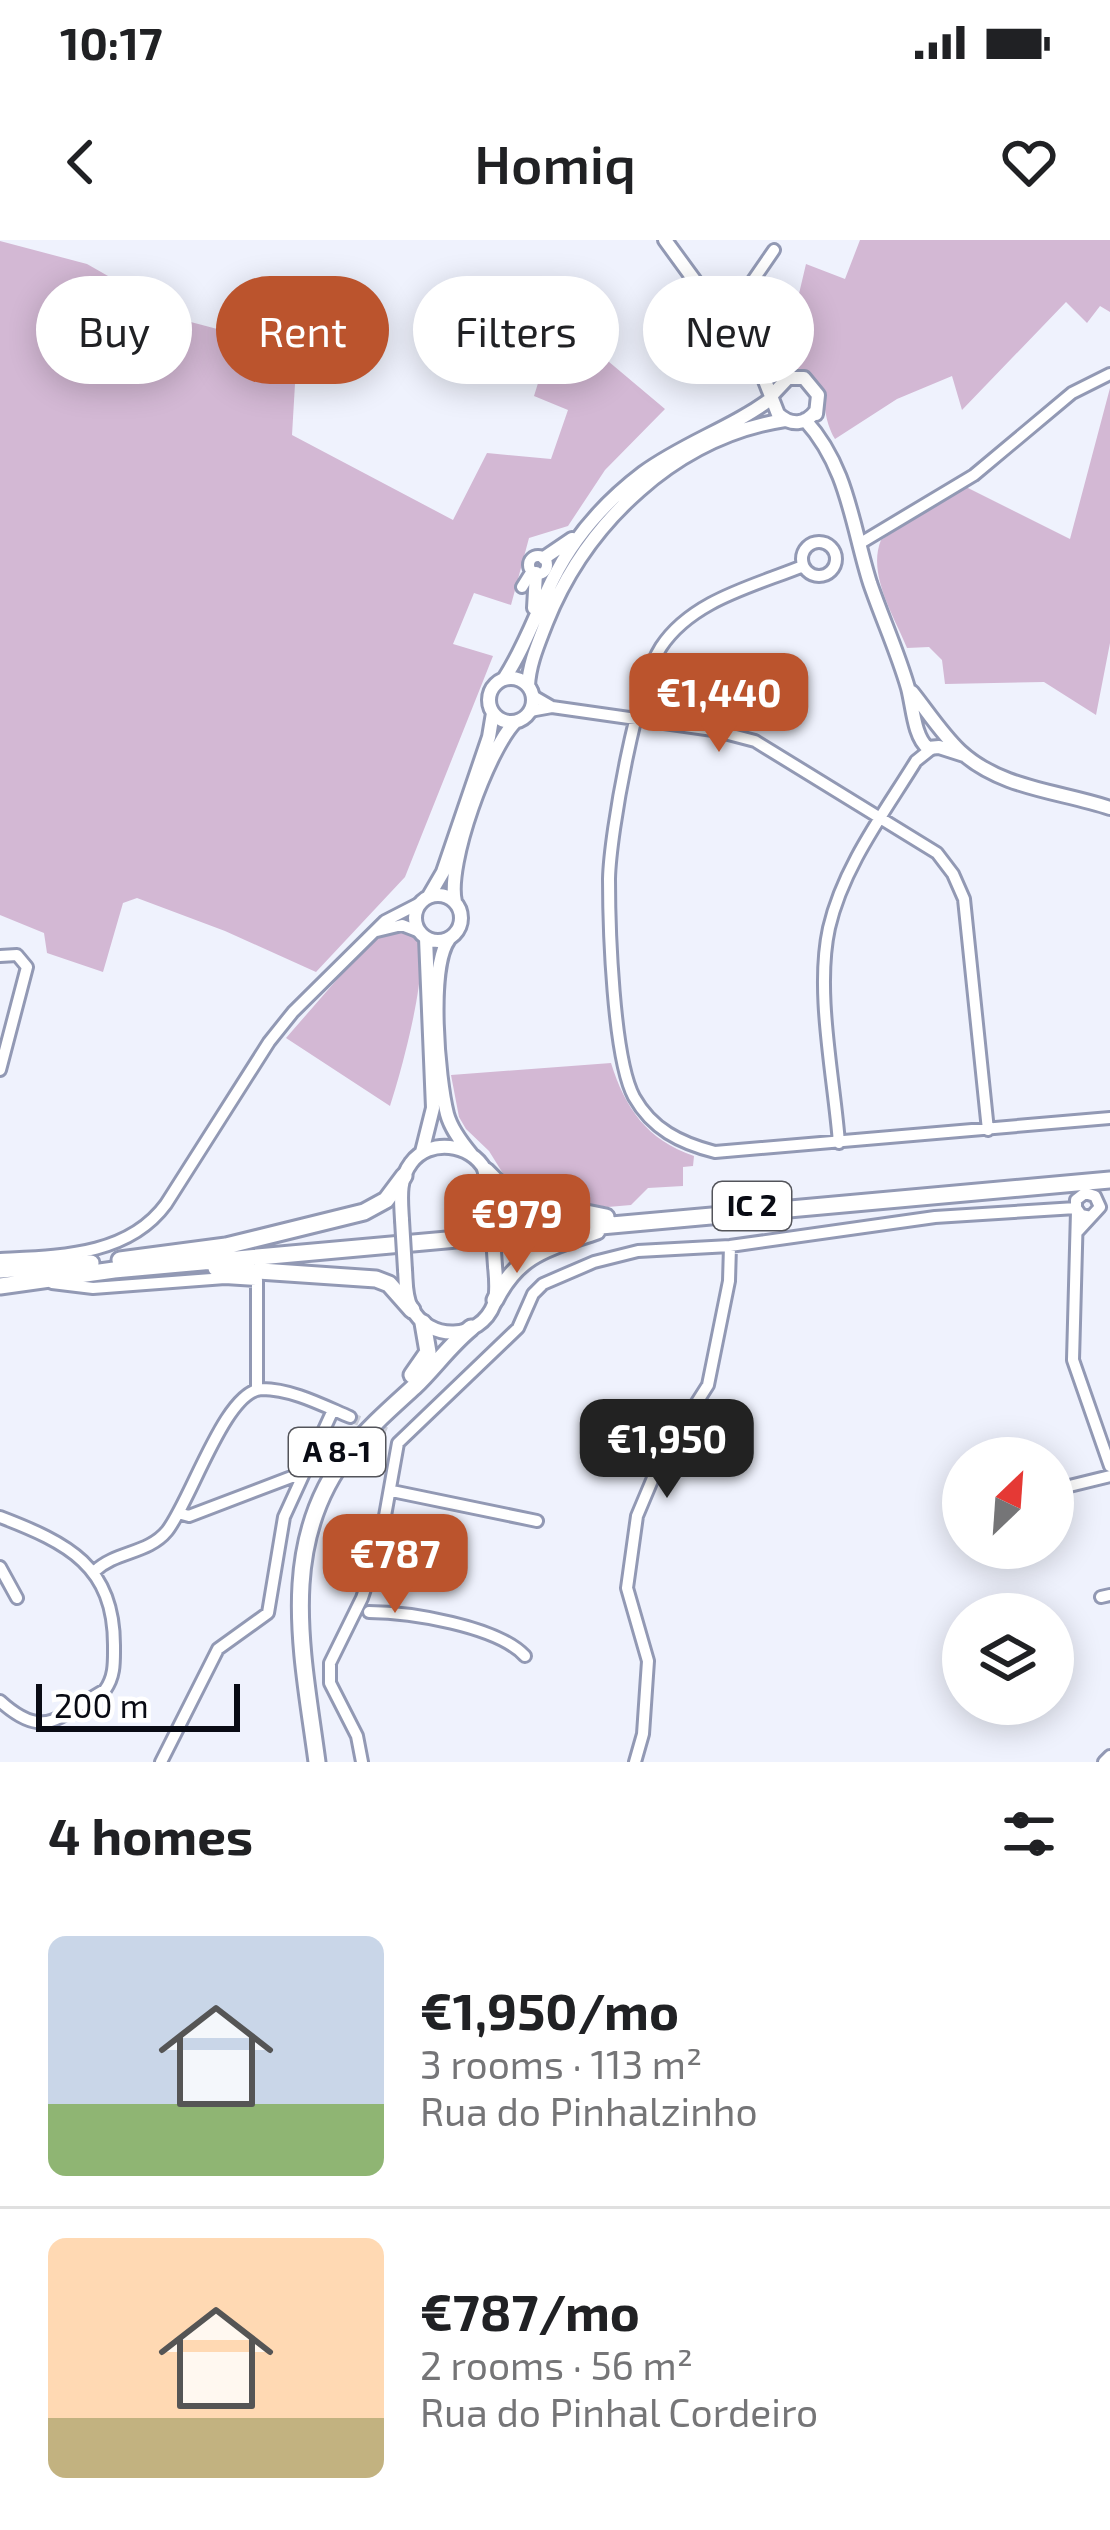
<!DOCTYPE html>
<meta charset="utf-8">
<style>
:root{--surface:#fff;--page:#f2f2f2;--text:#202124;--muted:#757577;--line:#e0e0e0;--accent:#bb542d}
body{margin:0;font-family:"Exo 2",sans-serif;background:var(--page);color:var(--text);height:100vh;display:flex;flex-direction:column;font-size:45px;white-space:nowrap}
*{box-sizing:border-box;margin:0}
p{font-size:39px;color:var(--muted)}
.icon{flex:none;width:66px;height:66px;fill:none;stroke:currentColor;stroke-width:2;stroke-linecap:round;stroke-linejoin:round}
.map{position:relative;height:1522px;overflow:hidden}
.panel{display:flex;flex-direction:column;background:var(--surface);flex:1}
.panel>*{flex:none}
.hud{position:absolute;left:36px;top:36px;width:1038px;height:108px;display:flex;gap:24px}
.needle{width:78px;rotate:25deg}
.buttons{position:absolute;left:942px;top:1197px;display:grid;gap:24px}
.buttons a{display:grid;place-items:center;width:132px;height:132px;border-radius:50%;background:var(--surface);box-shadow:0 6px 30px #0003;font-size:60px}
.scale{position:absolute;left:36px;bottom:30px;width:204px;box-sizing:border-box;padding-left:12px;border:6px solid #090b14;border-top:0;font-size:33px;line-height:42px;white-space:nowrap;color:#090b14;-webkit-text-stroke:9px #fff;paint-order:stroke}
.price{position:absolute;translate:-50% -102px;padding:0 27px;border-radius:24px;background:var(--accent);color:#fff;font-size:39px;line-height:78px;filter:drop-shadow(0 3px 6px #0008)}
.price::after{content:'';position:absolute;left:50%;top:72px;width:36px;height:27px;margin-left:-18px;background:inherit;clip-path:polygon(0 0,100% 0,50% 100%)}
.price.on{background:#222;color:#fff}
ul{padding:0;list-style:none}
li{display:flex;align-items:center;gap:36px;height:300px;padding:0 48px}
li+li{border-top:3px solid var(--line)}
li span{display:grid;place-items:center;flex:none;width:336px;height:240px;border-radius:18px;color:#555}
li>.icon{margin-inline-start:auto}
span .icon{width:144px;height:144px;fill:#fffc;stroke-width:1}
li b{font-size:51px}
h2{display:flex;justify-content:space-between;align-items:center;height:144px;padding:0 48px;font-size:51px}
.pill{padding:0 42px;border-radius:54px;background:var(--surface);box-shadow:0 6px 30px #0003;font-size:42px;line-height:108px}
.pill.on{background:var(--accent);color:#fff}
.status{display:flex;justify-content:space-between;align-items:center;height:84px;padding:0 60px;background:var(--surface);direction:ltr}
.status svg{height:33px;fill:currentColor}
header{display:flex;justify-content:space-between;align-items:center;height:156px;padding:0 48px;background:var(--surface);font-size:54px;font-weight:600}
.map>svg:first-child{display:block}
.green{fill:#d3b8d4}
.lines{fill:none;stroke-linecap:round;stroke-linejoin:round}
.minor-tunnel{stroke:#cccfda;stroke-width:10;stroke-dasharray:10 5;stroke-linecap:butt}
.minor-casing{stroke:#9299b4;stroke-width:16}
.major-casing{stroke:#9299b4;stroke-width:18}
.highway-casing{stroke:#9299b4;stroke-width:21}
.minor{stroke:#fff;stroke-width:10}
.major{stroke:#fff;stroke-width:12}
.highway{stroke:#fff;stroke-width:15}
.major-bridge-casing{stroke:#9299b4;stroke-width:18;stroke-linecap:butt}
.major-bridge{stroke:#fff;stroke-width:12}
.labels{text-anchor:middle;stroke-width:9;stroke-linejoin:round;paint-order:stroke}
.shield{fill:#fff;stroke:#53545a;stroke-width:3}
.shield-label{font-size:30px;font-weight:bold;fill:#090b14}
</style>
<div class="status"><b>10:17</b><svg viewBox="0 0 49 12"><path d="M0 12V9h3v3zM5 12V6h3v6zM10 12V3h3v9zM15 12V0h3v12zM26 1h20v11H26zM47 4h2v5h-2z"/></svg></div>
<header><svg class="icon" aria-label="back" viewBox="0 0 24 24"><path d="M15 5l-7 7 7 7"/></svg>Homiq<svg class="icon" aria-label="heart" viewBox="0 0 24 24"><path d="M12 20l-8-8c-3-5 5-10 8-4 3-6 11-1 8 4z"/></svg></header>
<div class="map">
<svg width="1110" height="1522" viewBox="0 0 1110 1522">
<rect width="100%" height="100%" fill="#eff2fd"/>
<path class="green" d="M 860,0 L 1110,0 L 1110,72 L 1100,66 L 1087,83 L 1066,62 L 962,170 L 952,136 L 897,159 L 835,199 C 812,158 843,134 781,137 L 764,121 L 778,98 L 790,92 L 806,24 L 845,39 Z
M 0,1 L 87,24 L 187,81 L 297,110 L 292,195 L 453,280 L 487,213 L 551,219 L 568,170 L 534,156 L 558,79 L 665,169 L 605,230 L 568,286 L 529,298 L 511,365 L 474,353 L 453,404 L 493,416 L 405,637 L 316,732 L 225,691 L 137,658 L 123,663 L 103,732 L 47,713 L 44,693 L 0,675 Z
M 1110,148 L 1110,403 L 1096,475 L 1044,442 L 945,444 L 942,420 L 929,407 L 907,408 C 894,376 867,334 881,300 L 964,246 L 1070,299 Z
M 393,687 C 403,690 413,692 418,702 C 430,728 400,836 390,866 L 286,798 L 374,697 Z
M 611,823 C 625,868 647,900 694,916 L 693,926 L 683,927 L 683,946 L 648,948 L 631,965 L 608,967 L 521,953 L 512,948 L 489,911 L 466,889 L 459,877 L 451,835 Z"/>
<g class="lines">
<path class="minor-tunnel" d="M 350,1177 L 386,1192"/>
<g class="minor-casing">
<path id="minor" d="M 725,81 L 774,10
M802 319a17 17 0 1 1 34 0a17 17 0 1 1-34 0Z
M 859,304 L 974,235 L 1072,153 L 1110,134
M529 325a9 9 0 1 1 18 0a9 9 0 1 1-18 0Z
M 803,326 C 754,346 692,360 661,407 C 637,444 610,592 609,639 C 609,687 613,818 634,857 C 652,889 680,903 715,912 L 1110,878
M 522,347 L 532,331
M 533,456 L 552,467
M 530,471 L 552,467 L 713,490 L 755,501 L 937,613 L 953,634 L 964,659 L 988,890
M 377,691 L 402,685 L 420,692
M 0,716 L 17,715 L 27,727 L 0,830
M 839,903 C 834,837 815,752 829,688 C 843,627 884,573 916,521 L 931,509
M 1077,971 L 1073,1120 L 1110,1226
M 1077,992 L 1100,967 L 1095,956 L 1085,953 L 1076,960 L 1076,968 L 1081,975 L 1091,977
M 0,1019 C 59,1016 128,1016 166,964 L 269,802 L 293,772 L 385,681 L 420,663
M 52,1043 L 93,1048 L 225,1038 L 257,1040 L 257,1150
M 1053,1250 L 1110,1236
M 392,1251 L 537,1281
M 178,1273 L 189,1276 L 302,1233
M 0,1277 C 68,1303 114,1326 114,1405 C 114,1422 115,1436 105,1450 C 58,1476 45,1502 0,1461
M 0,1327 L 17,1358
M 95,1331 C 116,1311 148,1314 167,1291 C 191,1261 225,1150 262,1149 C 292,1149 324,1166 350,1177
M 1101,1357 L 1110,1355
M 369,1372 C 409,1372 497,1386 525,1416
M 161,1522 L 218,1409 L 268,1373 L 284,1277 L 333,1170
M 362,1522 L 357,1496 L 330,1443 L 330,1423 L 362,1358 L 380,1304 L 398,1203 L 518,1088 L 533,1054 L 543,1044 L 594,1022 L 638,1011 L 730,1006 L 935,977 L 1076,968
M 635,1522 L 643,1494 L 648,1421 L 627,1348 L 637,1276 L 661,1219 L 708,1145 L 729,1041 L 730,1006
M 1104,1522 L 1110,1516"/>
</g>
<g class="major-casing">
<path id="major" d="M 665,0 L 762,133 L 778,174 C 791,186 805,185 816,171
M 773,154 L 788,138 L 804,138 L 818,155 L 816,174
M 805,180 C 848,227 852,286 870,343 C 882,378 898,413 908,448 C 913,467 914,497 928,508 L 939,507 L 964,515
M 544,318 L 572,299
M 534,368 L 536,333
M489 460a22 22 0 1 1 44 0a22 22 0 1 1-44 0Z
M 504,439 C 525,407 536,373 553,339 C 574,297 606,261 643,233 C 684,203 732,188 772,158
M 528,446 C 529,424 538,404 546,383 C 586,283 675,197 785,180
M 912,452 C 928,472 942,494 960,511 C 1001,549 1059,551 1110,568
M415 678a23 23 0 1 1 46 0a23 23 0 1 1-46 0Z
M 429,656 L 443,632 L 489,497 L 493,473
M 455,662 C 446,624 488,510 515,482
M 449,699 C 428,727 438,839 447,874 C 451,889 461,902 471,914
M 422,912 L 433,868 L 426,698
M 402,980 C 401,960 398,940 411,923 C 429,898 471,903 485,930 C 491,942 490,956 491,969
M 405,1030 C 406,1042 405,1056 411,1067 C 428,1102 480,1101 494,1064 C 498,1052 496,1038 495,1026"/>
</g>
<g class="highway-casing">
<path id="highway" d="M 486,931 L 513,958 L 606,977
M 120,1020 L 226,1006 L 364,972 L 386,960 L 404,936
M 216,1028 L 376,1039 L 389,1044 L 412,1070
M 0,1030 L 91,1023
M 0,1046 L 114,1030 L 1110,940
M 495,1060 C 519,1012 549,1008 597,991
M 412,1135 L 428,1112 L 423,1083
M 317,1522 C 303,1416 276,1304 349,1212 C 368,1188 391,1168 414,1147 C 434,1128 449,1106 471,1088"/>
</g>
<use href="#minor" class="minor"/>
<use href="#major" class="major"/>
<use href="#highway" class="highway"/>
<g class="major-bridge-casing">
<path id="major-bridge" d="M 491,969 L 495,1026
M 402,980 L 405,1030"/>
</g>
<use href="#major-bridge" class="major-bridge"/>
</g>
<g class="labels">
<g class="shield">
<rect x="713" y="942" width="78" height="48" rx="9"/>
<rect x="289" y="1188" width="96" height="48" rx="9"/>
</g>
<g class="shield-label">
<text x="752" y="976">IC 2</text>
<text x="337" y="1222">A 8-1</text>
</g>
</g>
</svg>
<div class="buttons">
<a><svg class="needle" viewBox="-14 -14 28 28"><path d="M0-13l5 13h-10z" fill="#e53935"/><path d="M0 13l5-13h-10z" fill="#757577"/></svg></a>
<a><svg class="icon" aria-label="layers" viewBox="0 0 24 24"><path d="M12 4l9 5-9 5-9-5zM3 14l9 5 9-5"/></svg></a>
</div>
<div class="scale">200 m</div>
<b class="price" style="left:719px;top:515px">€1,440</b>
<b class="price" style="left:517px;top:1036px">€979</b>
<b class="price on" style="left:667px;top:1261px">€1,950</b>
<b class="price" style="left:395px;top:1376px">€787</b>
<div class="hud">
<a class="pill">Buy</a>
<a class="pill on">Rent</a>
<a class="pill">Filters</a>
<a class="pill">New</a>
</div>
</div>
<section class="panel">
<h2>4 homes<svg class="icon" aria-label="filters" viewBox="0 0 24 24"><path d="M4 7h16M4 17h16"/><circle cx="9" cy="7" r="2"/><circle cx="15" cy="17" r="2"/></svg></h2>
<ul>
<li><span style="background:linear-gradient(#c9d6e8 70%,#8fb573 0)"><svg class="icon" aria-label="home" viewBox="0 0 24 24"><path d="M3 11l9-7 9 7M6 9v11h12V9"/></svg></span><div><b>€1,950/mo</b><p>3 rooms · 113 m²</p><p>Rua do Pinhalzinho</p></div></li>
<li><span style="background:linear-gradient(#ffd9b3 75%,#c2b280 0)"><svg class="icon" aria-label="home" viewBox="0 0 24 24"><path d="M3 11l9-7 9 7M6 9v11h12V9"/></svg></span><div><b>€787/mo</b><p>2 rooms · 56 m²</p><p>Rua do Pinhal Cordeiro</p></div></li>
</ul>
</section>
